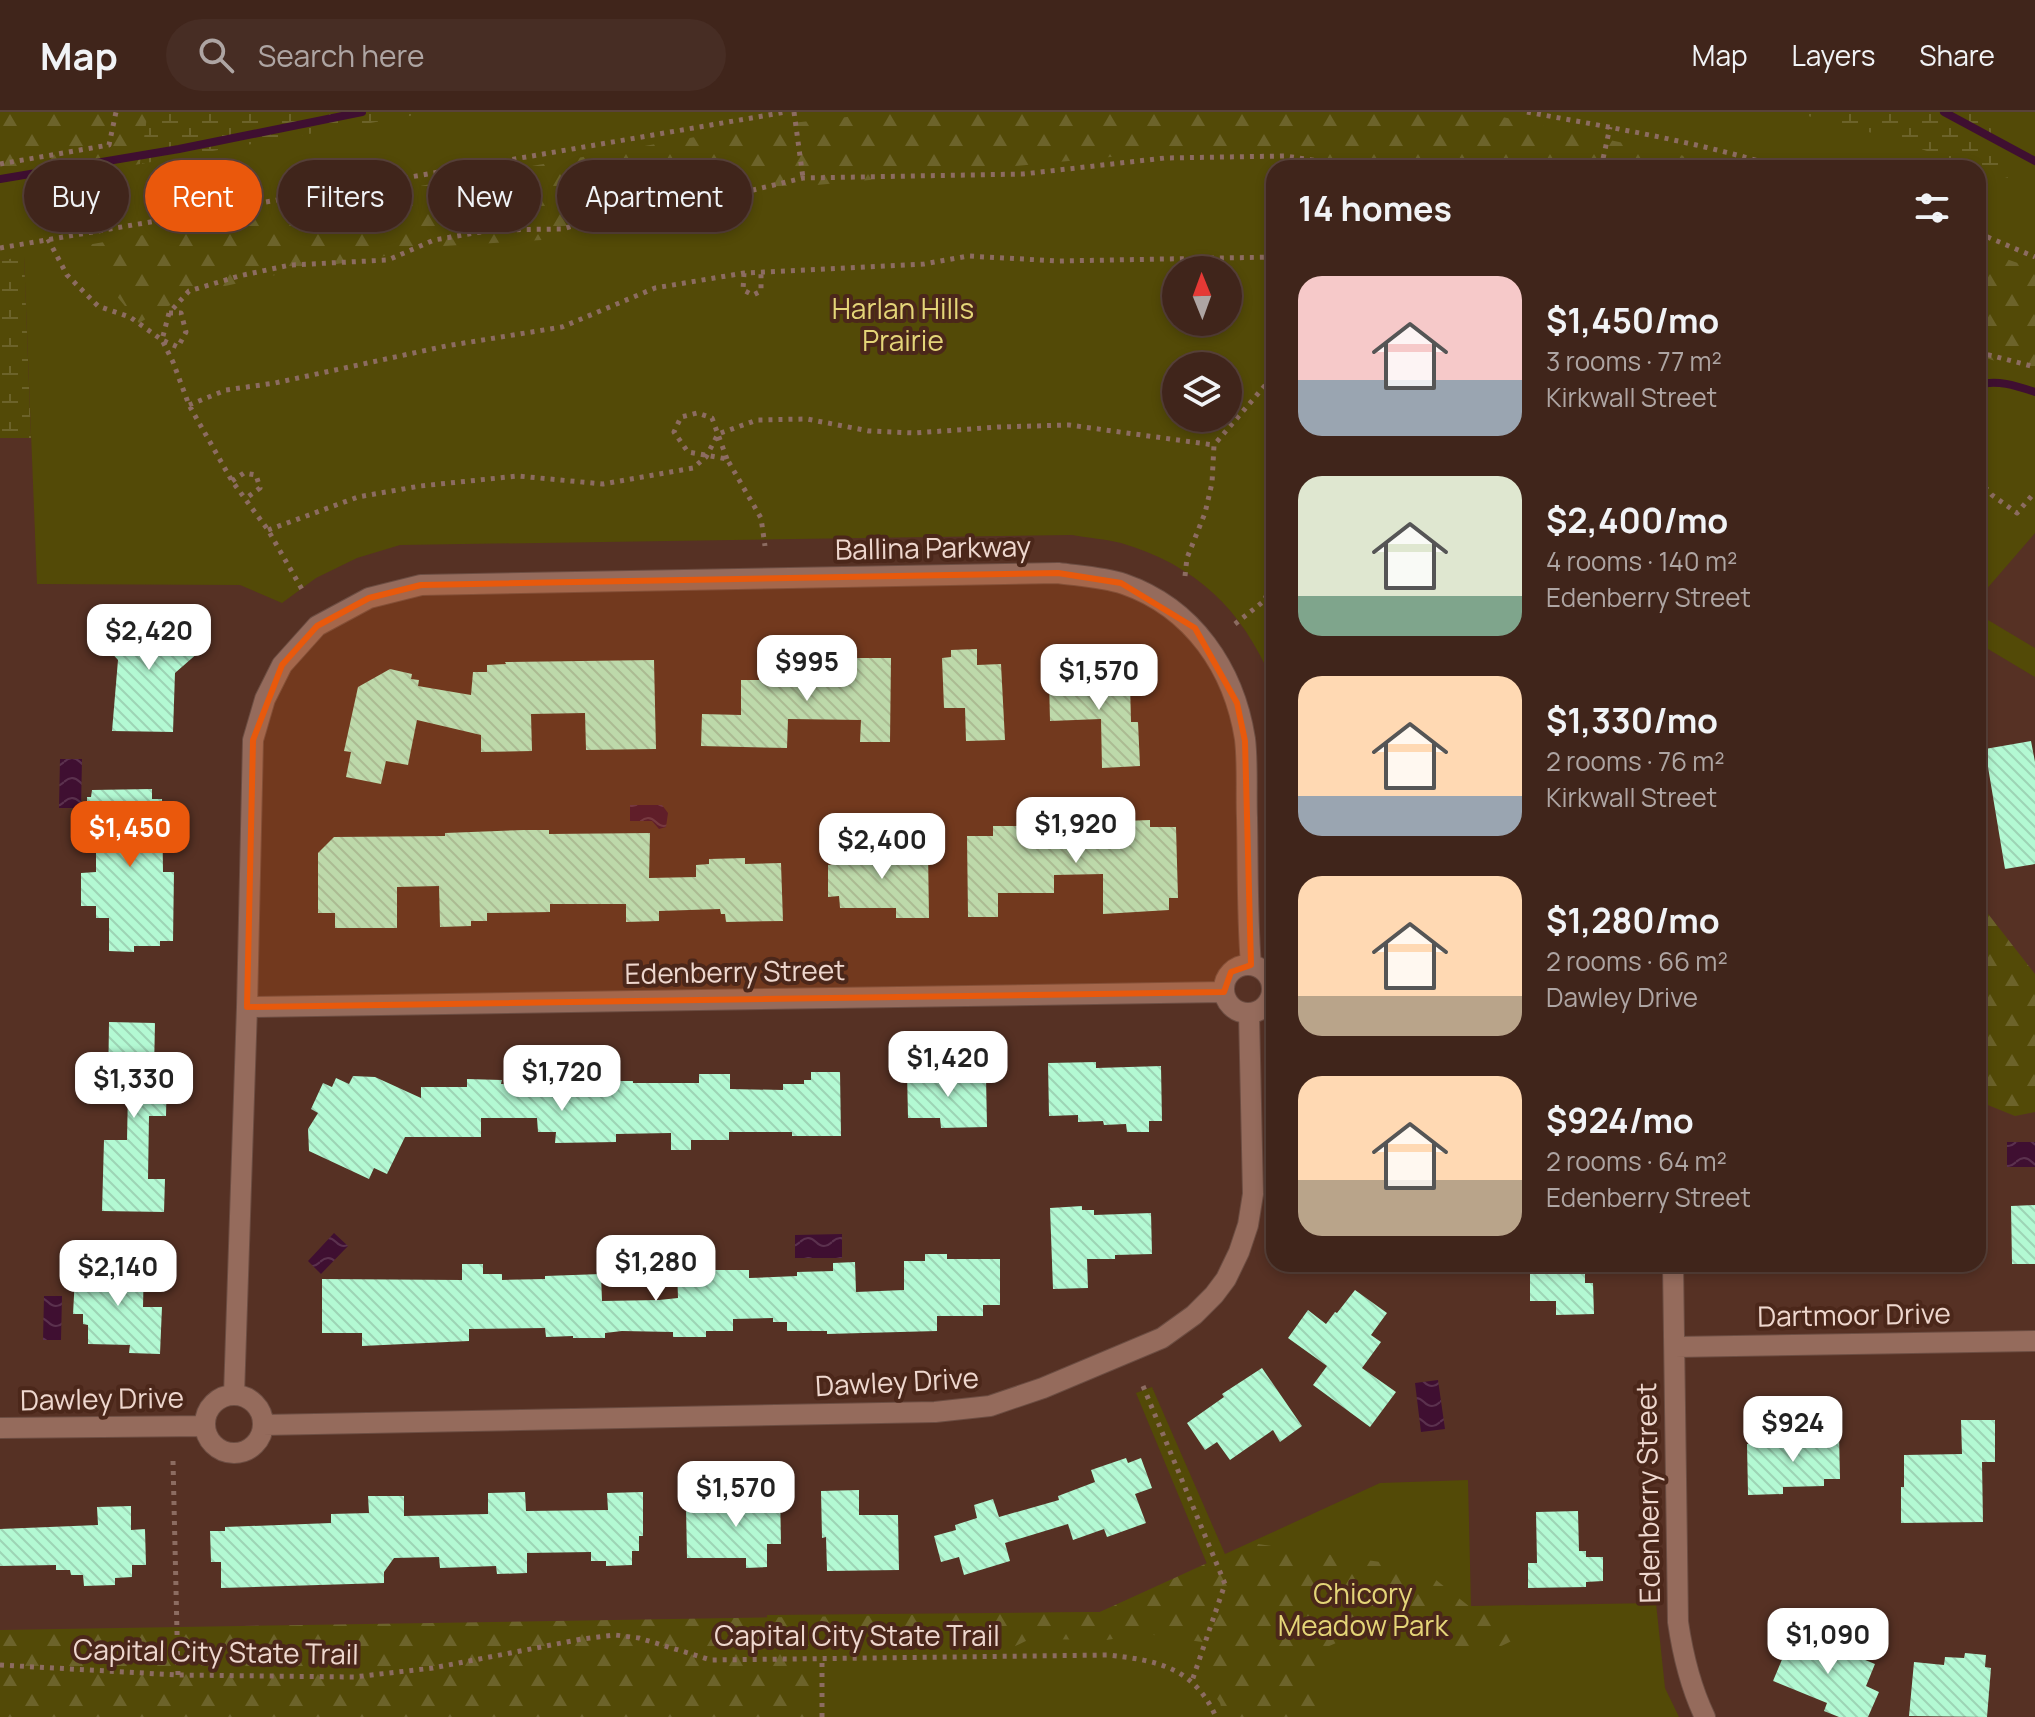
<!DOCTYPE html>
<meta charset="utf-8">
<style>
:root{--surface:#40251b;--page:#472d24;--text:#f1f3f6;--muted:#aea5a3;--line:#59423a;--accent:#ea580c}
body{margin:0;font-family:Manrope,sans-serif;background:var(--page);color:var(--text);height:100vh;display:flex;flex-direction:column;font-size:30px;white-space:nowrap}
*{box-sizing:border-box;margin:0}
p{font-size:26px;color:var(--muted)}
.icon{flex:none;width:44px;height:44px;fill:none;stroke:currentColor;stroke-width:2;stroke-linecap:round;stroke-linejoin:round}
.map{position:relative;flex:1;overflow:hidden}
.drawer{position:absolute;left:1266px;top:48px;width:720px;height:1112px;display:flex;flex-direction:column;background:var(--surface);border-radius:24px;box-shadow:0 4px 12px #0003,0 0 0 2px var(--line)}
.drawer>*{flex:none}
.banner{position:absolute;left:24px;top:48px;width:760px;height:72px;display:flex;gap:16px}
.needle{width:52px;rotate:359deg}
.controls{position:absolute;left:1162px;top:144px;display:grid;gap:16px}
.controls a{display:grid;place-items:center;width:80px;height:80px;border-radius:50%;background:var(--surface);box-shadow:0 4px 12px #0003,0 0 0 2px var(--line);font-size:40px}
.price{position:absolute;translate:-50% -68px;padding:0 18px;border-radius:16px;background:#fff;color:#222;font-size:26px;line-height:52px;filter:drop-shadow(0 2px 4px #0008)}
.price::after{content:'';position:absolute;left:50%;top:48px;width:24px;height:18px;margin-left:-12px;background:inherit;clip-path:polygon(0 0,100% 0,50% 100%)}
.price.on{background:var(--accent);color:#fff}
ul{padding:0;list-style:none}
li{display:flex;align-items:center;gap:24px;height:200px;padding:0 32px}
li span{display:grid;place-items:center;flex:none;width:224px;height:160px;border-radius:24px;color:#555}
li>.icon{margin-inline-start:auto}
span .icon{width:96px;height:96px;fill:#fffc;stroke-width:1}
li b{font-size:34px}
h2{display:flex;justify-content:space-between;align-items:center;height:96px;padding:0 32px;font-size:34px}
.chip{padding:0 28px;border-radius:36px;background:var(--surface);box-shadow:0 4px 12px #0003,0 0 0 2px var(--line);font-size:28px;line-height:72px}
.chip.on{background:var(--accent);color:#fff}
header{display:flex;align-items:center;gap:48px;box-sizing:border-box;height:112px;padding:0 40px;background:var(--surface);border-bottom:2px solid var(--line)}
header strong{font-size:38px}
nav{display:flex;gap:44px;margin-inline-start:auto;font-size:28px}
.search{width:560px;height:72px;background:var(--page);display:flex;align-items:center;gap:20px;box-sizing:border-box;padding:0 28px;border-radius:44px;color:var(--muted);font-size:30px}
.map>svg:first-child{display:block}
.green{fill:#534a07;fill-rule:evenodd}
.forest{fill:url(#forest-firs)}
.wetland{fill:url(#wetland-marsh)}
.water{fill:url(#water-waves)}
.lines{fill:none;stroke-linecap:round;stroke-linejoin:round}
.stream{stroke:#3f0f31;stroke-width:8}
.building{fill:url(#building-back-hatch)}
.minor-casing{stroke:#6c4d42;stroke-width:22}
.path{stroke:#8c6c61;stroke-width:5;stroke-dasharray:4 6;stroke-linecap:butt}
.minor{stroke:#956b5c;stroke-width:20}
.marked{fill:#e8590c;fill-opacity:0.2;stroke:#e8590c;stroke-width:6;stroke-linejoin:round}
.labels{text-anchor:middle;stroke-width:8;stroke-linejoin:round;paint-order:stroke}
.park-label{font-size:28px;fill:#e4d578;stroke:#4b271a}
.street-label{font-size:28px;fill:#eed7ce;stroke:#4b271a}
</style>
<header>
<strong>Map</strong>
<div class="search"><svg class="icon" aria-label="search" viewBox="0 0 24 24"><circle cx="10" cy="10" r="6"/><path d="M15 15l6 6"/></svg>Search here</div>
<nav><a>Map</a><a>Layers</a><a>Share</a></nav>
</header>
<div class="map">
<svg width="2035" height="1605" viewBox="0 0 2035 1605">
<defs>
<pattern id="forest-firs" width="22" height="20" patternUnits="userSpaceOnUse" patternTransform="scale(2)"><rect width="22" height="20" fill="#534a07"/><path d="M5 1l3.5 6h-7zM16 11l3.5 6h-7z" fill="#6c632a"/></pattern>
<pattern id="wetland-marsh" width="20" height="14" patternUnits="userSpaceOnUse" patternTransform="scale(2)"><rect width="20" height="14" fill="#534a07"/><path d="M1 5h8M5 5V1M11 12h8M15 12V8" fill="none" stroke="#6c632a"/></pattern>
<pattern id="water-waves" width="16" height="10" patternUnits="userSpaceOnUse" patternTransform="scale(2)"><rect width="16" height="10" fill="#3f0f31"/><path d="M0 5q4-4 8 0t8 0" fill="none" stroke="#5b314e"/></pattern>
<pattern id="building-back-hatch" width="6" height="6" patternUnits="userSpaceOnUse" patternTransform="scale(2)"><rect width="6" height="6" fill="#b3f9d3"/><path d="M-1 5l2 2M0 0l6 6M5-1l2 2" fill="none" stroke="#9dd4b5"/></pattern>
</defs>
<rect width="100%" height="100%" fill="#563124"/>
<path class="green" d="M 0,0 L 2035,0 L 2035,421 L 1978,487 L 1978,56 L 1274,56 L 1274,573 C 1244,500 1199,454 1121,431 C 1106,427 1088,426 1072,423 L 400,433 L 357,446 L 316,466 L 282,491 L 240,473 L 37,472 L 24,145 L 0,149 ZM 1176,158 L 1228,158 L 1228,210 L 1176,210 ZM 1176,254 L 1228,254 L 1228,306 L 1176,306 Z
M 1978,502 L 2035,536 L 2035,565 L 1978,531 Z
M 1152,1275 L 1225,1442 L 1380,1371 L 1468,1368 L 1471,1494 L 1656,1491 L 1665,1576 L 1679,1605 L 769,1605 L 767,1503 L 1100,1500 L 1207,1452 L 1136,1281 Z"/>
<path class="forest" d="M 0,0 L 148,0 L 140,52 L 0,76 Z
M 893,0 L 1463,0 L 1493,3 L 1741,56 L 1361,56 L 1287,39 L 1163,40 L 703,84 L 558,127 L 444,134 L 289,160 L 207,178 L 166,195 L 139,211 L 76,135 L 746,16 Z
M 1978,137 L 2035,157 L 2035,263 L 1978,243 Z
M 1978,789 L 2035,862 L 2035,1000 L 2015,1004 L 1978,989 Z
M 1251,1431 L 1421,1456 L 1470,1495 L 1500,1499 L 1516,1527 L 1497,1536 L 1453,1537 L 1435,1518 L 1359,1521 L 1320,1538 L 1319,1605 L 1224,1605 L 1220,1591 L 1204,1568 L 1216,1532 L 1147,1522 L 1106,1528 L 1030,1527 L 1009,1537 L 920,1538 L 893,1532 L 825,1539 L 811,1561 L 810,1605 L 0,1605 L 0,1518 L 1100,1500 Z"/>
<path class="wetland" d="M 148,0 L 432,0 L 140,52 Z
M 1793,0 L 1985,0 L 2008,66 L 1876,22 Z
M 24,144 L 31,326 L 0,326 L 0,149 Z"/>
<path class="water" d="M 60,647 L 82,647 L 81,696 L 59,696 Z
M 630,693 L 662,693 L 668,701 L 666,715 L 659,717 L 652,709 L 630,709 Z
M 2007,1030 L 2035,1030 L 2035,1055 L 2007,1055 Z
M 334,1121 L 348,1134 L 321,1162 L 308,1149 Z
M 842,1122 L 842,1146 L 795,1146 L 795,1123 Z
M 44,1184 L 62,1184 L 61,1228 L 43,1228 Z
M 1438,1268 L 1445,1317 L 1421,1320 L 1415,1271 Z"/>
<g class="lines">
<path class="stream" d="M 1944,0 L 2035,49
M 0,67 L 179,37 L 362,0
M 1978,273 C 1997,267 2017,274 2035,280"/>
</g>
<path class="building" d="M 174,499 L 207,533 L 175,561 L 173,620 L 112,619 L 118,548 L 99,527 L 124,505 L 142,524 Z
M 977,537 L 977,553 L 1001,552 L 1005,628 L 966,629 L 965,596 L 944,596 L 942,546 L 951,545 L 951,538 Z
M 815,546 L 891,546 L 890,630 L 860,630 L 861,608 L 788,607 L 787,636 L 701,634 L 702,602 L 741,603 L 741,568 L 759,568 L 759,555 L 815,556 Z
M 654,548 L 656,637 L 586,638 L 585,601 L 531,602 L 532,639 L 481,640 L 481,623 L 417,608 L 408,653 L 386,649 L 381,672 L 346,665 L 351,640 L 344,639 L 358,575 L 390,557 L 412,562 L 411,567 L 419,568 L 418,574 L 471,583 L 473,560 L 487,560 L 487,553 L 506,552 L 505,550 Z
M 1112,556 L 1112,570 L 1130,570 L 1131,610 L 1138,610 L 1140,654 L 1102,656 L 1101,607 L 1050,609 L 1049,568 L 1066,568 L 1066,557 Z
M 2031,629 L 2035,650 L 2035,752 L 2005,757 L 1985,637 Z
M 152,677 L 152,687 L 162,687 L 163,760 L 174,760 L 173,829 L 160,829 L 160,834 L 134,834 L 134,840 L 109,839 L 109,806 L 96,806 L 96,794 L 81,794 L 81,761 L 96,760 L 96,709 L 87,709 L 87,685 L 91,685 L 92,678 Z
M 1150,708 L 1150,715 L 1176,715 L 1178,786 L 1169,786 L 1169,798 L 1103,802 L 1103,762 L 1054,763 L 1054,781 L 998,781 L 998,805 L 968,805 L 967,724 L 993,724 L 993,714 L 1024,714 L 1024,723 L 1083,723 L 1083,715 L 1124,714 L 1124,709 Z
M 524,718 L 549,718 L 549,722 L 650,721 L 649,766 L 696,765 L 696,753 L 709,752 L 709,747 L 745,746 L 745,752 L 781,751 L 783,809 L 726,810 L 725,802 L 721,802 L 720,797 L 659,799 L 659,809 L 626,810 L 626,792 L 550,792 L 550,800 L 487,801 L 487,809 L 471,809 L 471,814 L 440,815 L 439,774 L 397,775 L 397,816 L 335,816 L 335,801 L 318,801 L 318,741 L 334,725 L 445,724 L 445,721 Z
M 928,738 L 929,806 L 896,806 L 896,796 L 840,796 L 839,784 L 828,785 L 828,753 L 838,752 L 838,739 Z
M 109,910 L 155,911 L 154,958 L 167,958 L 166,1004 L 149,1004 L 148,1067 L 165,1067 L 164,1100 L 102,1099 L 104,1028 L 127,1028 L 128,979 L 108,979 Z
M 1096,950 L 1096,956 L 1161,954 L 1162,1009 L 1149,1009 L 1149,1020 L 1127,1020 L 1126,1012 L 1104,1013 L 1103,1009 L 1078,1010 L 1078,1003 L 1049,1004 L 1048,951 Z
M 938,959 L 938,962 L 956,961 L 956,964 L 986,964 L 987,1015 L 941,1016 L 940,1006 L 908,1006 L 907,960 Z
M 811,960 L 840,960 L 841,1024 L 792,1024 L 792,1020 L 729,1020 L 729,1028 L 691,1028 L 691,1038 L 671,1038 L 671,1021 L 616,1022 L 616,1030 L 555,1031 L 556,1020 L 538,1020 L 537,1006 L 481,1006 L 481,1025 L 405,1025 L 387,1062 L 374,1056 L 369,1067 L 309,1039 L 308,1017 L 318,1001 L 311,997 L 323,971 L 332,975 L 336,966 L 349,972 L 353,964 L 375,965 L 421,986 L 421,975 L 467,975 L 467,967 L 502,968 L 501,972 L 515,972 L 515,979 L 585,978 L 585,964 L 619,963 L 618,969 L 633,969 L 633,971 L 699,971 L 699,962 L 730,962 L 730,977 L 783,978 L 783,972 L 804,972 L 804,968 L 811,968 Z
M 2035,1093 L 2035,1152 L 2012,1152 L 2011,1094 Z
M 1082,1094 L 1082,1098 L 1094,1098 L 1094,1103 L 1151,1101 L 1152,1142 L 1115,1143 L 1115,1147 L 1087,1147 L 1088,1176 L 1053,1177 L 1050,1096 Z
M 925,1142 L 947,1142 L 947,1147 L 1000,1147 L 1000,1193 L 983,1193 L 983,1204 L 937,1204 L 937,1219 L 827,1222 L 827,1219 L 787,1219 L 787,1210 L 773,1210 L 773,1206 L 733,1207 L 733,1219 L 706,1219 L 706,1225 L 673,1225 L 673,1220 L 622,1219 L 605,1221 L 605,1226 L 573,1226 L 573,1224 L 546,1225 L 545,1216 L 469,1217 L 469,1229 L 362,1234 L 362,1221 L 322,1221 L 322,1167 L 462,1168 L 462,1152 L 483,1152 L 483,1162 L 502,1162 L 502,1168 L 545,1167 L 545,1164 L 601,1162 L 602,1189 L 659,1188 L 678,1186 L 677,1158 L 749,1158 L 749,1166 L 797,1164 L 797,1160 L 833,1159 L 833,1151 L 855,1150 L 856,1180 L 904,1178 L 904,1149 L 925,1149 Z
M 90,1150 L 144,1151 L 143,1195 L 162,1195 L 160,1242 L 129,1241 L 130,1233 L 88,1232 L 88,1213 L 83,1212 L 83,1202 L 73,1202 L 75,1165 L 89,1165 Z
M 1530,1152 L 1585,1152 L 1585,1171 L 1593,1171 L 1594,1202 L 1556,1203 L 1556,1189 L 1530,1189 Z
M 1355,1178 L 1387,1201 L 1371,1223 L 1381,1230 L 1362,1256 L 1396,1280 L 1370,1315 L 1313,1273 L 1327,1254 L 1288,1226 L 1308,1198 L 1326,1212 L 1335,1200 L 1337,1201 Z
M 1262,1256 L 1302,1314 L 1280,1330 L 1273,1318 L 1230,1348 L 1217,1330 L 1205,1338 L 1187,1311 L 1224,1285 L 1222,1282 Z
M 1961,1308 L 1995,1308 L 1995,1350 L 1982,1350 L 1983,1410 L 1901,1411 L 1901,1375 L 1904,1375 L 1904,1343 L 1962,1342 Z
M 1839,1322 L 1840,1367 L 1824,1367 L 1824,1374 L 1783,1375 L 1783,1382 L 1748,1383 L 1747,1332 L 1789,1331 L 1789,1323 Z
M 1126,1346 L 1128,1351 L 1141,1346 L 1152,1376 L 1135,1382 L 1146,1411 L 1107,1425 L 1104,1417 L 1073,1428 L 1068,1412 L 1005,1431 L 1010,1449 L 964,1463 L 959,1445 L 941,1450 L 934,1424 L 956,1418 L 955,1413 L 977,1406 L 974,1393 L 993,1387 L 999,1405 L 1059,1388 L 1058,1384 L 1095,1370 L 1091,1358 Z
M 745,1378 L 780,1378 L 781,1432 L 767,1432 L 767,1455 L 746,1456 L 746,1446 L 687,1446 L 686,1395 L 745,1394 Z
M 859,1378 L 859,1403 L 898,1403 L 899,1458 L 827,1459 L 826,1425 L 822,1426 L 821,1379 Z
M 525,1380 L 526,1399 L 608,1398 L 607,1381 L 643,1380 L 643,1424 L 639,1424 L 639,1439 L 632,1439 L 632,1453 L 606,1454 L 606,1449 L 591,1449 L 591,1440 L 527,1441 L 527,1461 L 497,1462 L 496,1454 L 440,1456 L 439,1445 L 394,1446 L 384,1460 L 384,1471 L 221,1476 L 221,1450 L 211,1450 L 210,1419 L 225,1419 L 225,1415 L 331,1411 L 331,1402 L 369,1401 L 368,1384 L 404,1384 L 404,1404 L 488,1402 L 488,1381 Z
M 131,1394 L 131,1418 L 145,1417 L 146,1453 L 132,1453 L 132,1465 L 115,1466 L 115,1473 L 84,1474 L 83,1463 L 71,1463 L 70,1458 L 56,1458 L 56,1453 L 0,1454 L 0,1417 L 98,1413 L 97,1395 Z
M 1578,1399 L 1579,1439 L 1586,1439 L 1586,1445 L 1603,1445 L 1603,1469 L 1586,1470 L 1586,1475 L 1528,1476 L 1528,1451 L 1537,1451 L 1536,1400 Z
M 1794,1519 L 1875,1552 L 1866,1574 L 1879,1580 L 1868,1605 L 1839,1605 L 1824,1599 L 1827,1591 L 1773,1569 Z
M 1965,1541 L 1986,1543 L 1985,1555 L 1991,1556 L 1987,1605 L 1909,1604 L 1914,1550 L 1944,1553 L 1945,1545 L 1964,1546 Z"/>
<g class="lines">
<g class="minor-casing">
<path id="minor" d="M1224 877a24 24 0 1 1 48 0a24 24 0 1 1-48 0Z
M 247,895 L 1224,880
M 1673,1152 L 1678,1510 C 1683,1544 1690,1574 1705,1605
M 1675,1235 L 2035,1229
M 234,1283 L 247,895 L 253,628 L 265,587 L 282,553 L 317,514 L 369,486 L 421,473 L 1058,461 C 1080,464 1103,465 1124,472 C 1193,496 1234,557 1245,627 C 1248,653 1246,680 1247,706 C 1248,755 1247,804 1251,853
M205 1312a29 29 0 1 1 58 0a29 29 0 1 1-58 0Z
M 263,1313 L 935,1300 L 990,1294 L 1043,1276 L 1162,1226 L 1194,1203 L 1214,1183 L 1226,1167 L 1239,1140 L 1248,1113 L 1253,1082 L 1249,901
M 0,1316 L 205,1314"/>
</g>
<path class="path" d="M 794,0 L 803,66
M 1527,0 C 1613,16 1699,30 1782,56
M 0,52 L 109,33 L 116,0
M 1601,56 L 1610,15
M 1978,121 L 2035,145
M 48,127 L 67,163 L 98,194 L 130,205 L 162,228 L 173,250 L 189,293 L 232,369 L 268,418 L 303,479
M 0,136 L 786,0
M 744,161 L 743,178 L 753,183 L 761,179 L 761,161
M 169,201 L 181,201 L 186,220 L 178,235 L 162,228 L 169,201 L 189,179 L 239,164 L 290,153 L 388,148 L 434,128 L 492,118 L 562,117 L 637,96 L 720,86 L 803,66 L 1023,62 L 1165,46 L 1286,44 L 1363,56
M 1978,240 L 2035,255
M 189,293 L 226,278 L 275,271 L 446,234 L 562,215 L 655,176 L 744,161 L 924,152 L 968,144 L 1059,149 L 1274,145
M 727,347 L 712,306 L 697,301 L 681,305 L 674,320 L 688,340 L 727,347 L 761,406 L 765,434
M 1978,367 L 1992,383 L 2017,401 L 2035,380
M 232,369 L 244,361 L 256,363 L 260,376 L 245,387
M 268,418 L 358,385 L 420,374 L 518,364 L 603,372 L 693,356 L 706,345 L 718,322 L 757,308 L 807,307 L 869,319 L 915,321 L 998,315 L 1069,313 L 1214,333
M 1185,464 L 1187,446 L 1205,401 L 1212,371 L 1214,333 L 1274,263
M 1235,512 L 1264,489 L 1274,467
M 1143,1274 L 1225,1472 L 1192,1569
M 173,1349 L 178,1563
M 0,1553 L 178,1563 L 354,1565 L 433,1556 L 582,1527 L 615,1523 L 639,1526 L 711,1548 L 1107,1543 C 1156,1548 1194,1555 1216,1605
M 822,1605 L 822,1548"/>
<use href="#minor" class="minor"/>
</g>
<path class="marked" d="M 1058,461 L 1121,471 L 1195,516 L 1237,591 L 1245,629 L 1251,853 L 1231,860 L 1224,880 L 247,895 L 253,628 L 282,553 L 317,514 L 369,486 L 421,473 Z"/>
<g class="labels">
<g class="park-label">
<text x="903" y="207">Harlan Hills<tspan x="903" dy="32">Prairie</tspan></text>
<text x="1363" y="1492">Chicory<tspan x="1363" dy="32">Meadow Park</tspan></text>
</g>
<g class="street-label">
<text transform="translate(933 436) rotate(-1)" y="10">Ballina Parkway</text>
<text transform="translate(735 860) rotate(-1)" y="10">Edenberry Street</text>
<text transform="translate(1854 1203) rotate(-1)" y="10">Dartmoor Drive</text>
<text transform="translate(897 1270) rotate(-3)" y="10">Dawley Drive</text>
<text transform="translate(102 1287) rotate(-1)" y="10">Dawley Drive</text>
<text transform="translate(1648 1381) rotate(-91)" y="10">Edenberry Street</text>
<text x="857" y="1534">Capital City State Trail</text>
<text transform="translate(216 1540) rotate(1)" y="10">Capital City State Trail</text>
</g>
</g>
</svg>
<div class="controls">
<a><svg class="needle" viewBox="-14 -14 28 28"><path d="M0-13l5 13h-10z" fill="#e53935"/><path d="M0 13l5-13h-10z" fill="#aea5a3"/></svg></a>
<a><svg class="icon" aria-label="layers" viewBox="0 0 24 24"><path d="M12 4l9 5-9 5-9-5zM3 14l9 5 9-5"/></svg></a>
</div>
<b class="price" style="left:149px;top:560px">$2,420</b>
<b class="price" style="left:807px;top:591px">$995</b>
<b class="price" style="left:1099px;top:600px">$1,570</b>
<b class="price" style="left:1076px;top:753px">$1,920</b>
<b class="price on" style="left:130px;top:757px">$1,450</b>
<b class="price" style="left:882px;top:769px">$2,400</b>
<b class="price" style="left:948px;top:987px">$1,420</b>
<b class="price" style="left:562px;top:1001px">$1,720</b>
<b class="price" style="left:134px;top:1008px">$1,330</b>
<b class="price" style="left:656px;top:1191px">$1,280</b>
<b class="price" style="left:118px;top:1196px">$2,140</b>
<b class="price" style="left:1793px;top:1352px">$924</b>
<b class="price" style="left:736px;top:1417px">$1,570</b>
<b class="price" style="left:1828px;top:1564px">$1,090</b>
<div class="banner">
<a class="chip">Buy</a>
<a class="chip on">Rent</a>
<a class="chip">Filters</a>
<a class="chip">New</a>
<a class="chip">Apartment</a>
</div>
<section class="drawer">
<h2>14 homes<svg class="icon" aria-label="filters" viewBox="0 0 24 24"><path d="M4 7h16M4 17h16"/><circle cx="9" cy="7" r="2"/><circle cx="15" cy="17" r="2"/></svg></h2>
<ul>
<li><span style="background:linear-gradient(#f6c9c9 65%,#9aa5b1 0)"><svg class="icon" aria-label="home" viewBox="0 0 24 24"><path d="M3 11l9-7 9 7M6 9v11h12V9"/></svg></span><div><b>$1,450/mo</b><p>3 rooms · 77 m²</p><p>Kirkwall Street</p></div></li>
<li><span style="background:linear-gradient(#dfe7d0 75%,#7fa58c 0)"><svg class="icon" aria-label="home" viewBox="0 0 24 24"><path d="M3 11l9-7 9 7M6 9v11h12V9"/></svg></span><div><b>$2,400/mo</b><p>4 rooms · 140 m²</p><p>Edenberry Street</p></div></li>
<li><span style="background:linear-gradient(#ffd9b3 75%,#9aa5b1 0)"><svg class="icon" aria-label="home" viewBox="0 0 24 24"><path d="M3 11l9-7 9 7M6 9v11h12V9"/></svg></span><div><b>$1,330/mo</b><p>2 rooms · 76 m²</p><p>Kirkwall Street</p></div></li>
<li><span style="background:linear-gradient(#ffd9b3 75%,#b9a48a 0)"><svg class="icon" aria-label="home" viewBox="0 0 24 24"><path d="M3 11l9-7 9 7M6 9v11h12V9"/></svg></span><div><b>$1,280/mo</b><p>2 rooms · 66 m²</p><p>Dawley Drive</p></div></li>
<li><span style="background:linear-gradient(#ffd9b3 65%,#b9a48a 0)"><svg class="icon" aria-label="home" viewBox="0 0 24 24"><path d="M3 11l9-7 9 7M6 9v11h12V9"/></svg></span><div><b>$924/mo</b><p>2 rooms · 64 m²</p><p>Edenberry Street</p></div></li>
</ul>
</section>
</div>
